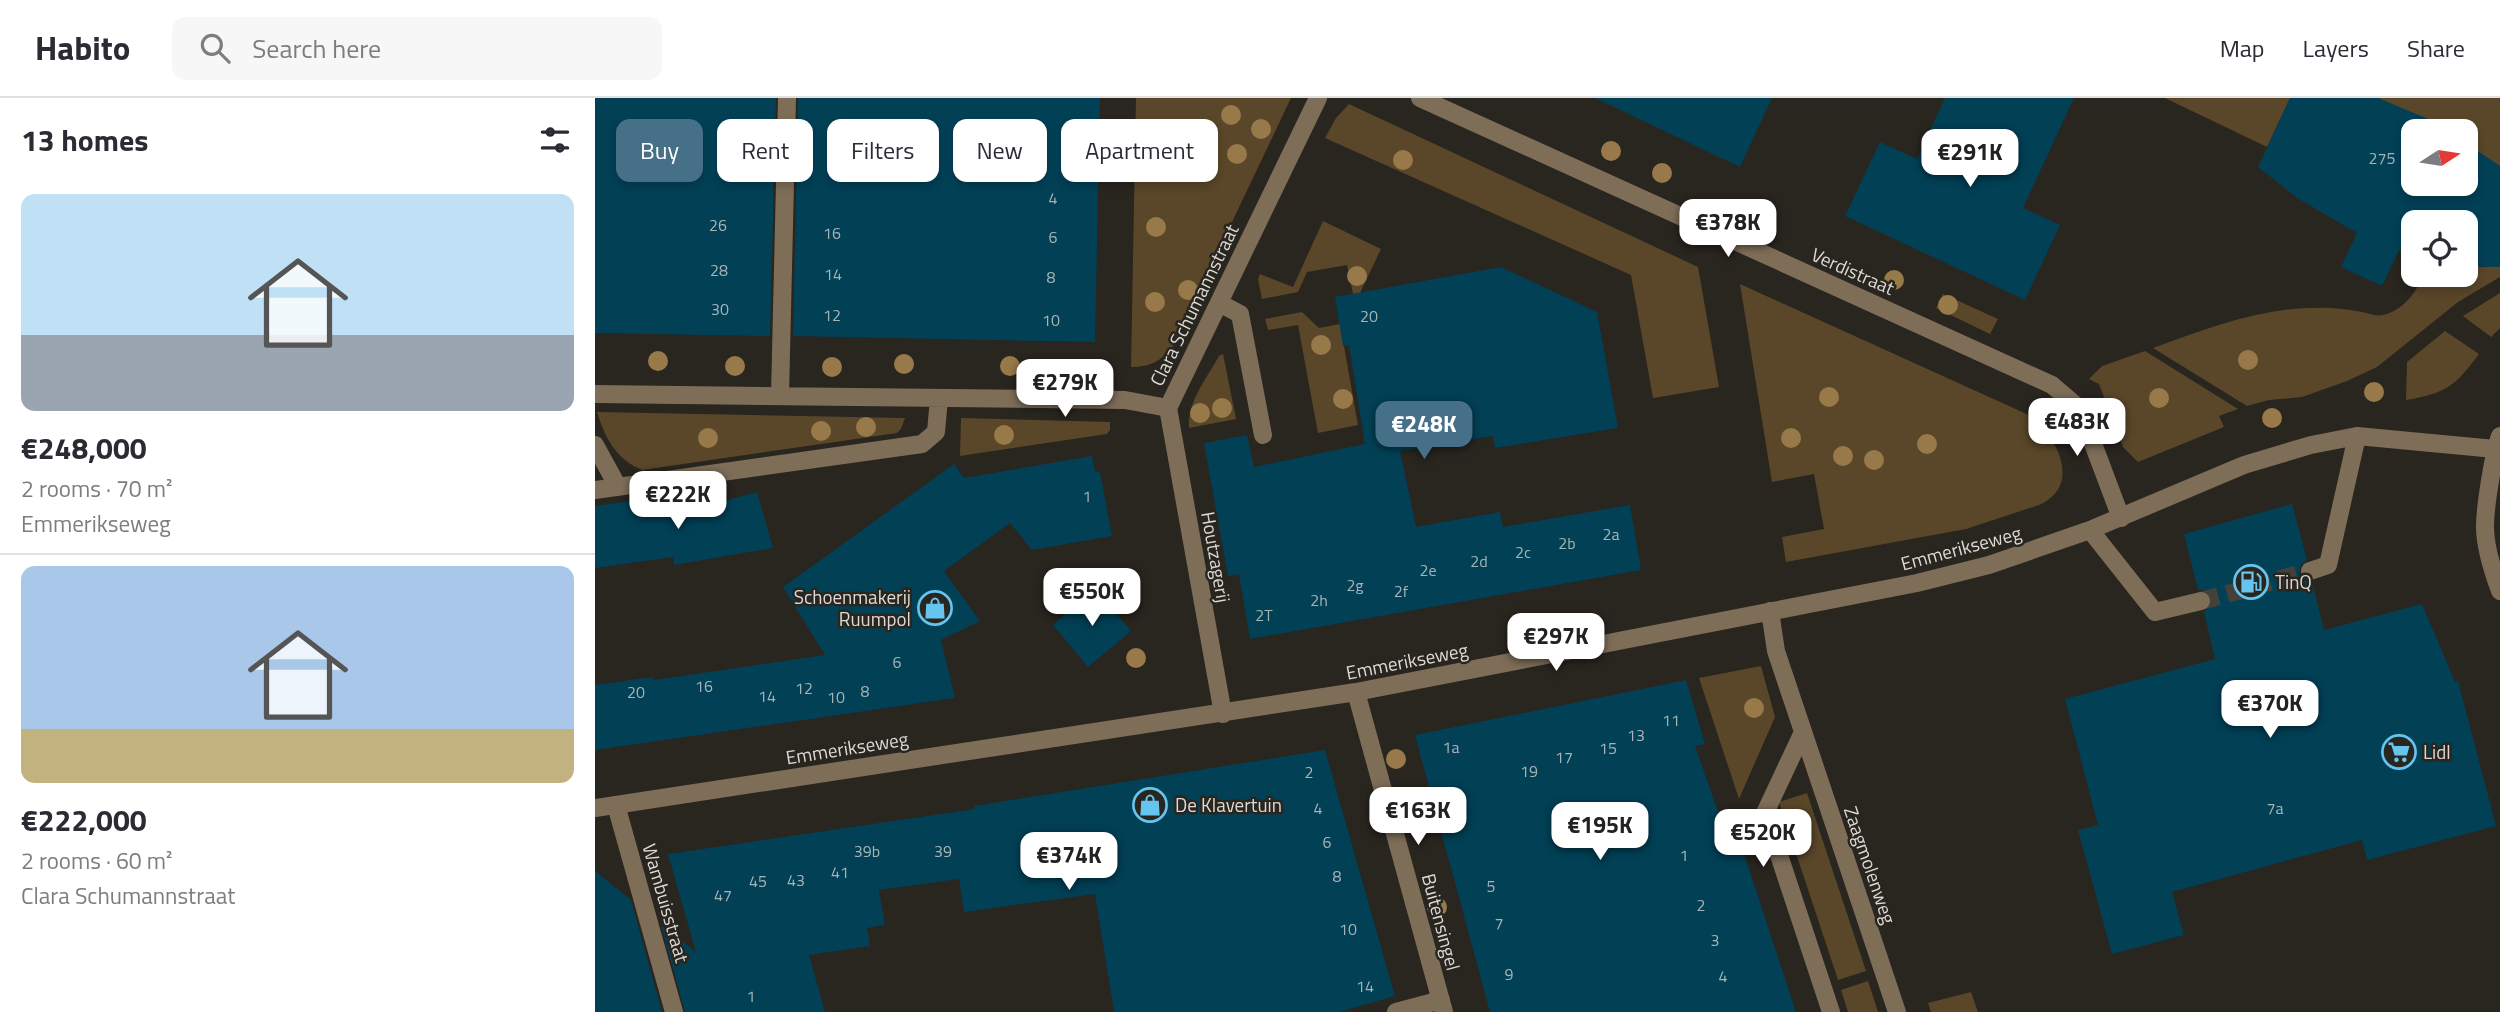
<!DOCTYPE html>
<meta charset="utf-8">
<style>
:root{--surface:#fff;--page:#f7f7f7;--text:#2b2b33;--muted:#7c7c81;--line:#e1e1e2;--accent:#457088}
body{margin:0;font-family:"Titillium Web",sans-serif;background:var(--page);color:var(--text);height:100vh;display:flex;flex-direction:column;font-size:26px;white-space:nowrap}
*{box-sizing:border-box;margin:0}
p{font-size:23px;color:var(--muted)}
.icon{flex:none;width:38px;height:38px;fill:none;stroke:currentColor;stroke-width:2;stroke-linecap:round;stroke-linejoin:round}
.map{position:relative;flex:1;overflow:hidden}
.side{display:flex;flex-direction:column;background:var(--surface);width:595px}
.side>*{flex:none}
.guide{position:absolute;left:21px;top:21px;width:665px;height:63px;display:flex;gap:14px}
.needle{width:46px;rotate:78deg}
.controls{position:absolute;left:1806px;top:21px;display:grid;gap:14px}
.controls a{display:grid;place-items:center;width:77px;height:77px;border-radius:14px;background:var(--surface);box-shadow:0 4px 10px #0003;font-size:35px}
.price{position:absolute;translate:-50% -60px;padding:0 16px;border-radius:14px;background:#fff;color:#222;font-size:23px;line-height:46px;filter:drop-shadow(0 2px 4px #0008)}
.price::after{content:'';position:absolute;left:50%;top:42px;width:21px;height:16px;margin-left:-10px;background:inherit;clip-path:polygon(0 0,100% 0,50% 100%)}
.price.active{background:var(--accent);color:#fff}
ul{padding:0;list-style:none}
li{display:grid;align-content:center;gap:14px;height:371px;padding:0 21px}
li+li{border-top:2px solid var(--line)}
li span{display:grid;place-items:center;height:217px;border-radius:14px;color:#555}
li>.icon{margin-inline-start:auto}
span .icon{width:126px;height:126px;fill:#fffc;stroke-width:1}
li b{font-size:30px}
h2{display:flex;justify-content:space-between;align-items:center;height:84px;padding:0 21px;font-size:30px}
.tag{padding:0 24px;border-radius:14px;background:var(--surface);box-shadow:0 4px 10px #0003;font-size:24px;line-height:63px}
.tag.active{background:var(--accent);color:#fff}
header{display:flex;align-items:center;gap:42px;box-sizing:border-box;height:98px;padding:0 35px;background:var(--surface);border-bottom:2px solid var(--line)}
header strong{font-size:33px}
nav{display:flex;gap:38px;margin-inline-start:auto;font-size:24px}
.search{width:490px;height:63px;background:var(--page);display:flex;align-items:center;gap:18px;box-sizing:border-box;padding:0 24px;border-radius:14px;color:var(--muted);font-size:26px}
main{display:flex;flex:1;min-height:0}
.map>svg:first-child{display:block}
.green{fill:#5a4729}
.building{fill:#024056}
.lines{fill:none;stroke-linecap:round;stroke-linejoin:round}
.minor-tunnel{stroke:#44403a;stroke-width:18;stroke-dasharray:18 9;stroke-linecap:butt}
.minor{stroke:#7e6e58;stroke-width:18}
.tree{fill:#98794a}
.labels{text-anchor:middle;stroke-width:5;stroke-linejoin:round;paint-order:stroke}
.number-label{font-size:16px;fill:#a6b4b6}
.street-label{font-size:19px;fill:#dddad6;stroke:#29251f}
.poi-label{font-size:19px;fill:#dddad6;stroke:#29251f;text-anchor:start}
</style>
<header>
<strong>Habito</strong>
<div class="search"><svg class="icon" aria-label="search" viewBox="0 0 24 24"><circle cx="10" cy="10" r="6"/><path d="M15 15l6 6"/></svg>Search here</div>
<nav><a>Map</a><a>Layers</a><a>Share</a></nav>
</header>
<main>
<section class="side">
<h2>13 homes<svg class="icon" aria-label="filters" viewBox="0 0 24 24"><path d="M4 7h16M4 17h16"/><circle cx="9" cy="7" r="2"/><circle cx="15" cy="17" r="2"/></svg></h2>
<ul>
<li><span style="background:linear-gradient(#bfe0f5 65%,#9aa5b1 0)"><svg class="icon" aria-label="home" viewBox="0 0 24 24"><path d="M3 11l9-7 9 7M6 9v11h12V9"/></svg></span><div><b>€248,000</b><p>2 rooms · 70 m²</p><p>Emmerikseweg</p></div></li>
<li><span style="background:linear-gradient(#a9c7e8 75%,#c2b280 0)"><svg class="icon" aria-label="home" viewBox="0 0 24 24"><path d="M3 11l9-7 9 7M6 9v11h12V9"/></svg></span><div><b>€222,000</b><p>2 rooms · 60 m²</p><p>Clara Schumannstraat</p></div></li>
</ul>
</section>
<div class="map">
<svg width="1905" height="914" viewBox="0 0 1905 914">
<rect width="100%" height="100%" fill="#29251f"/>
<path class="green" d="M 541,0 L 696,0 L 578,248 C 566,263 556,269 536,269 Z
M 1570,0 L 1695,0 L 1672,49 Z
M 1783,0 L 1905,0 L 1905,70 L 1871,45 L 1871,33 L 1853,33 Z
M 754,6 L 1103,169 L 1124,289 L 1058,300 L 1036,177 L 730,40 L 741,20 Z
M 728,123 L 786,151 L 765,195 L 758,196 L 752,167 L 712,174 L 703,194 L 667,201 L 663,181 L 665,176 L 698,189 Z
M 1905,164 L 1905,179 L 1863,204 L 1782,269 L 1752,283 L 1707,299 L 1674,302 L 1652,308 L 1558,250 C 1610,231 1663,210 1719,210 C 1733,209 1748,211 1762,213 C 1770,214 1781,219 1788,217 C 1809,212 1821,194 1829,177 L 1871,177 L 1871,168 L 1891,169 Z
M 1145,186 L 1436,318 C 1463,340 1487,388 1444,407 L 1371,431 L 1191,464 L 1187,439 L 1229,431 L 1219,376 L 1177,384 Z
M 1905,195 L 1905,230 L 1896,239 L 1868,218 Z
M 1348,196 L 1403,221 L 1395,236 L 1341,210 Z
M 707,214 L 724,230 L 745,226 L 763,327 L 723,335 L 703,227 L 673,232 L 670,221 Z
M 1850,233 L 1884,256 C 1860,288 1852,295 1811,302 L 1812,264 Z
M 1550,253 L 1643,311 L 1624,318 L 1629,329 L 1543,364 L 1528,349 L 1504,286 L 1494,281 L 1507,268 Z
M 628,256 L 641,321 L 594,330 C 592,304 612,280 624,258 Z
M 2,314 L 310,320 L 306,331 L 302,335 L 47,372 C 21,361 10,340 2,314 Z
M 366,320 L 515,324 L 515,332 L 512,336 L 365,358 Z
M 1166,568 L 1180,619 L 1144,701 L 1104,580 Z
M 1212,695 L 1271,873 L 1243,882 L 1184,704 Z
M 1273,883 L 1283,914 L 1253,914 L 1246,892 Z
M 1376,894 L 1383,914 L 1336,914 L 1333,905 Z"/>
<path class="building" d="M 0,0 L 181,0 L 175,238 L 0,235 Z
M 203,0 L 505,0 L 500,244 L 198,238 Z
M 1000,0 L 1177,0 L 1145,69 Z
M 1350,0 L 1479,0 L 1428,110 L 1465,127 L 1430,202 L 1250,118 L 1285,44 L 1322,61 Z
M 1695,0 L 1783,0 L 1838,23 L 1853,33 L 1818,33 L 1818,86 L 1871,86 L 1871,45 L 1905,68 L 1905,169 L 1871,168 L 1871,124 L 1818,124 L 1818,156 L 1804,152 L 1787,188 L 1746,169 L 1762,135 L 1702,100 L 1663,69 Z
M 906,169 L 1002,214 L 1023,330 L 900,350 L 898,338 L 805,353 L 821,429 L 905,414 L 908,429 L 1035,407 L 1046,472 L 655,541 L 644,476 L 633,478 L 609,345 L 652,337 L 659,369 L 770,346 L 754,247 L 748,248 L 740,199 Z
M 497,358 L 500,374 L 505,374 L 517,438 L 437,452 L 415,425 L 349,473 L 385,523 L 346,542 L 360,600 L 0,652 L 0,587 L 57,579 L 59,582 L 230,557 L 188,489 L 359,366 L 369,380 Z
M 162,394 L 178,450 L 79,467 L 78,459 L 0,470 L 0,408 L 43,402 L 44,405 L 92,398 L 95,412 Z
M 1697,406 L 1712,462 L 1706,466 L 1704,476 L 1708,482 L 1717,484 L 1729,532 L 1827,506 L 1860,584 L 1863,583 L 1901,728 L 1772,762 L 1767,742 L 1577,794 L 1589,837 L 1517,856 L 1483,732 L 1503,727 L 1470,601 L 1620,561 L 1609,514 L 1617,507 L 1617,500 L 1610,492 L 1603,492 L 1589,436 Z
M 500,491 L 536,533 L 493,569 L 458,527 Z
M 1091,582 L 1110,646 L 1100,648 L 1130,734 L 1141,731 L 1201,914 L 895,914 L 820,637 Z
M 730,652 L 800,898 L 744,914 L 519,914 L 500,796 L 369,814 L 364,781 L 284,792 L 290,827 L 272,830 L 275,848 L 214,857 L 230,914 L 90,914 L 66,827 L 101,854 L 73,756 L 380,711 L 379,708 Z
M 0,773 L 36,802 L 67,914 L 0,914 Z"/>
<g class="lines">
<path class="minor-tunnel" d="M 1606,503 L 1715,473"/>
<path class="minor" d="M 825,0 L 1457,287 L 1485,311 L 1526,420
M 624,205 L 645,216 L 668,337
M 0,296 L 530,302 L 573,310 L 723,0
M 185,298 L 192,0
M 573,310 L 628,616
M 1905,338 C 1898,358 1890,409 1890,429 C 1890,450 1898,474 1905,493
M 0,347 L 23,389
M 0,392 L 327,346 L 341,334 L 344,300
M 1495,432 L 1560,514 L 1606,503
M 1715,473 L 1733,467 L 1762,338
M 1175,513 L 1181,553 L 1302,914
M 761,594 L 849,914
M 1208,634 L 1170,715 L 1236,914
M 21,707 L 79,914
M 0,710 L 761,594 L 1322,485 L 1394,467 L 1495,432 L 1649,367 L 1716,347 L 1762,338 L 1900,351
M 801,914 L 846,902"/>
</g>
<g class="tree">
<circle cx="636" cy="17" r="10"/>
<circle cx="666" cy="31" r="10"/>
<circle cx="562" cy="41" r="10"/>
<circle cx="1016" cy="53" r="10"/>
<circle cx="642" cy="56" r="10"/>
<circle cx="808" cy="62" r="10"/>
<circle cx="1067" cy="75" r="10"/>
<circle cx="561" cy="129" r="10"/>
<circle cx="762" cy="178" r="10"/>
<circle cx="1299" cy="182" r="10"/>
<circle cx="593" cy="192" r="10"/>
<circle cx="560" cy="204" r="10"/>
<circle cx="1353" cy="207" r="10"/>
<circle cx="726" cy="247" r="10"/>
<circle cx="1653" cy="262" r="10"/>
<circle cx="63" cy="263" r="10"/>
<circle cx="309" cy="266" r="10"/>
<circle cx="140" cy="268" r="10"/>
<circle cx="415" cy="268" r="10"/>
<circle cx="237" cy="269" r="10"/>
<circle cx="1779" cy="294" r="10"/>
<circle cx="1234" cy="299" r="10"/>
<circle cx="1564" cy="300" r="10"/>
<circle cx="748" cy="301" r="10"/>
<circle cx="627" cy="310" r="10"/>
<circle cx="605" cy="315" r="10"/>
<circle cx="1677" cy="320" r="10"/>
<circle cx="271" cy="329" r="10"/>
<circle cx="226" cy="333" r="10"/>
<circle cx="409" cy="337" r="10"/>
<circle cx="113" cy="340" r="10"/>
<circle cx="1196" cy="340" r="10"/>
<circle cx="1332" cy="346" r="10"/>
<circle cx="1248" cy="358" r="10"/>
<circle cx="1279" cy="362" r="10"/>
<circle cx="541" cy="560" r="10"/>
<circle cx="1159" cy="610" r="10"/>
<circle cx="801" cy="661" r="10"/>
<circle cx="818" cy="724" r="10"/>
<circle cx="842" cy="809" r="10"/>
</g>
<defs>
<g id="fuel-ring" transform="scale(1.75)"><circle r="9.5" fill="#29251f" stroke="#65c5ef" stroke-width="1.5"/><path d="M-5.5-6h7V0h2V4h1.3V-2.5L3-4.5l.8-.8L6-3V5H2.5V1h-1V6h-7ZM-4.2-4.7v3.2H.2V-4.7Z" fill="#65c5ef"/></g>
<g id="shop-ring" transform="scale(1.75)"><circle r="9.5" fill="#29251f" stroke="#65c5ef" stroke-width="1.5"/><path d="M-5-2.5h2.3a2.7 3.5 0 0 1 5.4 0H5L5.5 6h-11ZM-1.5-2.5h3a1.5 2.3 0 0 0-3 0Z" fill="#65c5ef"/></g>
<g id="supermarket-ring" transform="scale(1.75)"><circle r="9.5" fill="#29251f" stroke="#65c5ef" stroke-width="1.5"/><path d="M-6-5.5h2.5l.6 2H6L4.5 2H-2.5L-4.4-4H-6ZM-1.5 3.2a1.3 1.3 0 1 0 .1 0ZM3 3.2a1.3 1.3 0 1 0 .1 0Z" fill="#65c5ef"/></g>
</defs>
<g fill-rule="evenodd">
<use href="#fuel-ring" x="1656" y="484"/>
<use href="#shop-ring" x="340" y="510"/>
<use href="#supermarket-ring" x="1804" y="654"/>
<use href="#shop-ring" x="555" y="707"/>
</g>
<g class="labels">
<g class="number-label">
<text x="1787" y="66">275</text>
<text x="458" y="106">4</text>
<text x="123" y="133">26</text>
<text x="237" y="141">16</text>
<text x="458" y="145">6</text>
<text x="124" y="178">28</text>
<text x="238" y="182">14</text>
<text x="456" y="185">8</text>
<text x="125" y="217">30</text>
<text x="237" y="223">12</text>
<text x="774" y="224">20</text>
<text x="456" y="228">10</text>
<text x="492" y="404">1</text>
<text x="1016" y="442">2a</text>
<text x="972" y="451">2b</text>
<text x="928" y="460">2c</text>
<text x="884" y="469">2d</text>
<text x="833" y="478">2e</text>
<text x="760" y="493">2g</text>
<text x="806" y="499">2f</text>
<text x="724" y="508">2h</text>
<text x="669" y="523">2T</text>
<text x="302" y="570">6</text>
<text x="109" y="594">16</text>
<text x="209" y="596">12</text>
<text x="270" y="599">8</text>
<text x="41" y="600">20</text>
<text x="172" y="604">14</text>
<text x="241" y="605">10</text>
<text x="1076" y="628">11</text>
<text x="1041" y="643">13</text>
<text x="856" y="655">1a</text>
<text x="1013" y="656">15</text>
<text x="969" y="665">17</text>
<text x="934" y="679">19</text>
<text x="714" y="680">2</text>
<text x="723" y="716">4</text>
<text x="1680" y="716">7a</text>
<text x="732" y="750">6</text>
<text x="272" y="759">39b</text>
<text x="348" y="759">39</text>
<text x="1089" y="763">1</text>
<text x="245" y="780">41</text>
<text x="742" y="784">8</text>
<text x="201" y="788">43</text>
<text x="163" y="789">45</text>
<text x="896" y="794">5</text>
<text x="128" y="803">47</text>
<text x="1106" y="813">2</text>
<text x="904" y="831">7</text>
<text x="753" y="837">10</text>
<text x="1120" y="848">3</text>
<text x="914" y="882">9</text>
<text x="1128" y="884">4</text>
<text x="770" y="894">14</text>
<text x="156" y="904">1</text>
</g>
<g class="street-label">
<text transform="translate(1258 173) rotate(24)" y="7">Verdistraat</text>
<text transform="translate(599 207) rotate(-64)" y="7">Clara Schumannstraat</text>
<text transform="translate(1366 450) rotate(-15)" y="7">Emmerikseweg</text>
<text transform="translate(621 459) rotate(80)" y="7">Houtzagerij</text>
<text transform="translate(812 563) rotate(-11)" y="7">Emmerikseweg</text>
<text transform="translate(252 650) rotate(-9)" y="7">Emmerikseweg</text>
<text transform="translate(1275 767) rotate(71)" y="7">Zaagmolenweg</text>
<text transform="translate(71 805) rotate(74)" y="7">Wambuisstraat</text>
<text transform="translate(846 824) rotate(75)" y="7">Buitensingel</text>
</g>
<g class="poi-label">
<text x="1680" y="491">TinQ</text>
<text x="316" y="506" text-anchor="end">Schoenmakerij<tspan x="316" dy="22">Ruumpol</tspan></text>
<text x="1828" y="661">Lidl</text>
<text x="580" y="714">De Klavertuin</text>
</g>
</g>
</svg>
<div class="controls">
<a><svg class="needle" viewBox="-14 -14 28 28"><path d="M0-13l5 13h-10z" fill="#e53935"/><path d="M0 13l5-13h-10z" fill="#7c7c81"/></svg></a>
<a><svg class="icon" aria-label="locate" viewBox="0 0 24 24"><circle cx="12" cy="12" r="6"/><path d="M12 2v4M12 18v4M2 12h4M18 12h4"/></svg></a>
</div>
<b class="price" style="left:1375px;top:91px">€291K</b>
<b class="price" style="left:1133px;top:161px">€378K</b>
<b class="price" style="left:470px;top:321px">€279K</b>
<b class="price" style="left:1482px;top:360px">€483K</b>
<b class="price active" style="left:829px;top:363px">€248K</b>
<b class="price" style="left:83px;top:433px">€222K</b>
<b class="price" style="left:497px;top:530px">€550K</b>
<b class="price" style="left:961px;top:575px">€297K</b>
<b class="price" style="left:1675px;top:642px">€370K</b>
<b class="price" style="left:823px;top:749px">€163K</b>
<b class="price" style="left:1005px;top:764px">€195K</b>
<b class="price" style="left:1168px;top:771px">€520K</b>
<b class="price" style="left:474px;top:794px">€374K</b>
<div class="guide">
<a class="tag active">Buy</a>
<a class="tag">Rent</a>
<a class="tag">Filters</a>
<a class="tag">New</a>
<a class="tag">Apartment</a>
</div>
</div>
</main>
